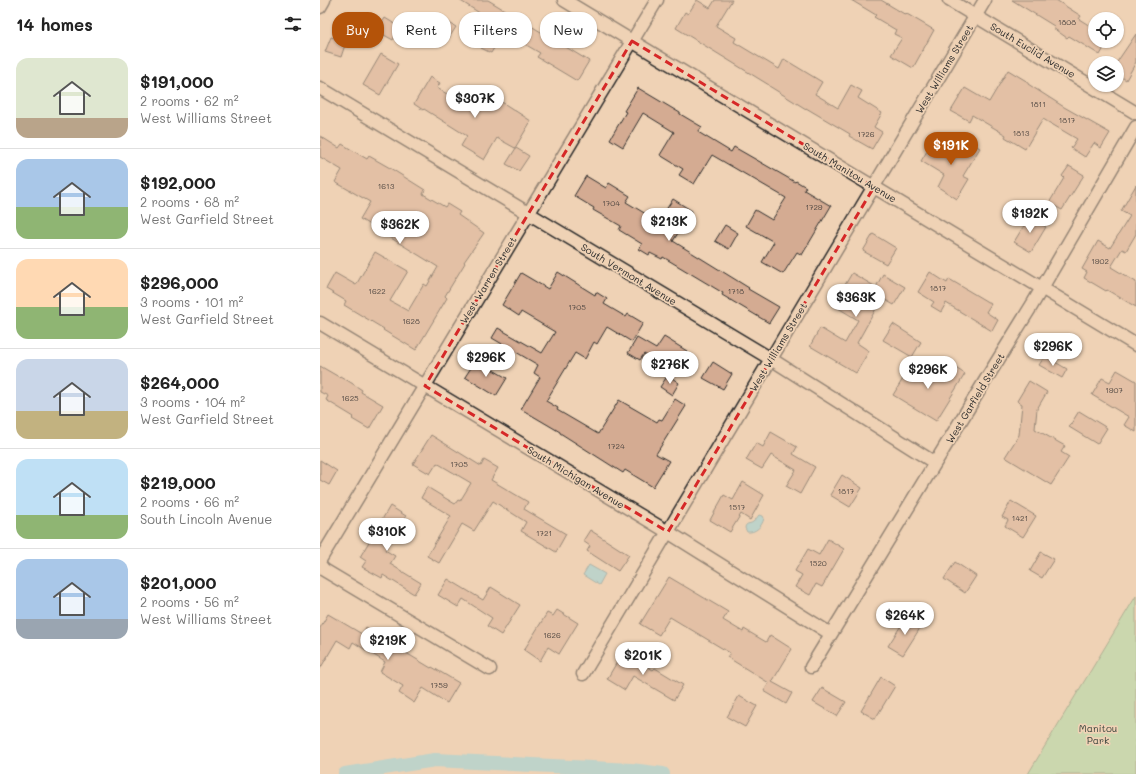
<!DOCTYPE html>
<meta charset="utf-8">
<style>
:root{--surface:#fff;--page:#f6f6f6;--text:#222;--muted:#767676;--line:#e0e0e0;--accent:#b45309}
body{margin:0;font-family:Mali,sans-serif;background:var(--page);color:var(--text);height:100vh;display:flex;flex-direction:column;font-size:15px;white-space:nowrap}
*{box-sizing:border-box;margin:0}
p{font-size:13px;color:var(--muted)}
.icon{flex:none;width:22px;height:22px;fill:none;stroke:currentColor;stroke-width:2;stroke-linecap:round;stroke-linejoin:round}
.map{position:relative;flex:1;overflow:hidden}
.side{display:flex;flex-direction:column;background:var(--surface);width:320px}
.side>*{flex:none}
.top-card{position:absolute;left:12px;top:12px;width:380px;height:36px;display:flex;gap:8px}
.controls{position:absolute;left:768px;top:12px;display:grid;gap:8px}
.controls a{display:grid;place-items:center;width:36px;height:36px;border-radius:50%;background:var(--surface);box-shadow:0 1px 3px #0004;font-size:20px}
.price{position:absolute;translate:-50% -34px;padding:0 9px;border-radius:14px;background:#fff;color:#222;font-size:13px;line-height:26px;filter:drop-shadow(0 1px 2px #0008)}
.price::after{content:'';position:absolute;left:50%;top:24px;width:12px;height:9px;margin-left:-6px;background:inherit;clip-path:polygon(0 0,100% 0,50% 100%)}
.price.active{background:var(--accent);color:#fff}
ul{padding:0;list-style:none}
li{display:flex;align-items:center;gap:12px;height:100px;padding:0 16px}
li+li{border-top:1px solid var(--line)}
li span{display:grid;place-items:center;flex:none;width:112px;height:80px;border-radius:12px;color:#555}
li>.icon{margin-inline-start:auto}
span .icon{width:48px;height:48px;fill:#fffc;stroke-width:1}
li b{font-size:17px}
h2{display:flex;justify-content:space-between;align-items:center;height:48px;padding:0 16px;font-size:17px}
.tag{padding:0 14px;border-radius:16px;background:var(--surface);box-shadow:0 1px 3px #0004;font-size:14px;line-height:36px}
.tag.active{background:var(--accent);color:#fff}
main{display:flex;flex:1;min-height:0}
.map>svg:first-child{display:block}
.green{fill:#9fdea7;stroke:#658469}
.water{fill:#85d4e3;stroke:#619099}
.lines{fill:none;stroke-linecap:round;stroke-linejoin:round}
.canal{stroke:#85d4e3;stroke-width:14}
.building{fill:#d4ab92;stroke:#2b2b2b}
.minor-casing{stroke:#2b2b2b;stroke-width:15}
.minor{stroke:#efd2b5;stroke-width:12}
.marked{fill:none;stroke:#d62828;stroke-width:3;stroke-dasharray:8 5;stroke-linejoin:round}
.labels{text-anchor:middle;stroke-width:3.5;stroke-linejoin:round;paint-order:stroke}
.number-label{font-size:8px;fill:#554b45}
.street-label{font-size:10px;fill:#2b2b2b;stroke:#efd2b5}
.park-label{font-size:10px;fill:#3c463e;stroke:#efd2b5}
</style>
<main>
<section class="side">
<h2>14 homes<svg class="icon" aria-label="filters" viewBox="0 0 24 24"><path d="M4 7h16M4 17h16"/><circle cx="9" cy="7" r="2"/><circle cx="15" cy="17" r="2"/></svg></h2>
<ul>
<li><span style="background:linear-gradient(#dfe7d0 75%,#b9a48a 0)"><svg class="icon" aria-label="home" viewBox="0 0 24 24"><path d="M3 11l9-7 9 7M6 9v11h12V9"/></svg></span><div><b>$191,000</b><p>2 rooms · 62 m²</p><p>West Williams Street</p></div></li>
<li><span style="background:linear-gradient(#a9c7e8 60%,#8fb573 0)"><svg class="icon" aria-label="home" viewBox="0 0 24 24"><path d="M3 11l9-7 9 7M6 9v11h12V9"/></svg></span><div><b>$192,000</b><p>2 rooms · 68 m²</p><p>West Garfield Street</p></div></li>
<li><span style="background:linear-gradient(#ffd9b3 60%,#8fb573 0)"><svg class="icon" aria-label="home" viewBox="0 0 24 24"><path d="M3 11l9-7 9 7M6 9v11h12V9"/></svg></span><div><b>$296,000</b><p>3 rooms · 101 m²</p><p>West Garfield Street</p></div></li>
<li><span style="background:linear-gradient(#c9d6e8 65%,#c2b280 0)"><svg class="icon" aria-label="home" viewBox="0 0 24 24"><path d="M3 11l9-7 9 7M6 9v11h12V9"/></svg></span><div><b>$264,000</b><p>3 rooms · 104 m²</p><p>West Garfield Street</p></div></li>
<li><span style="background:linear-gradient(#bfe0f5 70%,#8fb573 0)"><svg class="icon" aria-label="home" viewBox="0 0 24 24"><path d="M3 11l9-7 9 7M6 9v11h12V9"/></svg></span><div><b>$219,000</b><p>2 rooms · 66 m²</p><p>South Lincoln Avenue</p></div></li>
<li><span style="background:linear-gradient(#a9c7e8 75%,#9aa5b1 0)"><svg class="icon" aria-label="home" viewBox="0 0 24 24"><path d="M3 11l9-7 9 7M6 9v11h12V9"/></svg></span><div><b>$201,000</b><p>2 rooms · 56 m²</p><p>West Williams Street</p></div></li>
</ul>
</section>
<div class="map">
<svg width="816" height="774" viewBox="0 0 816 774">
<rect width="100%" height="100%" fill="#efd2b5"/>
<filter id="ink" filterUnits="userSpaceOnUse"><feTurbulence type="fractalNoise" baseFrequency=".025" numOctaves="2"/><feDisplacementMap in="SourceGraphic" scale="8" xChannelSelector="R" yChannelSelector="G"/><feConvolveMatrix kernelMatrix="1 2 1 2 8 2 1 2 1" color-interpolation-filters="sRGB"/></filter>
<g filter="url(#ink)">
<path class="green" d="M 816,596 L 816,774 L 708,774 Z"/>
<path class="water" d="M 439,515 L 443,516 L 444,518 C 442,527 435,533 427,532 L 425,528 C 426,522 429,525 433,522 C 436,520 437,517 439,515 Z
M 269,565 L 285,574 L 279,585 L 263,575 Z"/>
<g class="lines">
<path class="canal" d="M 25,774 L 115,760 L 311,770 L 343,774"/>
</g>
<path class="building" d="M 139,0 L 168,0 L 269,61 L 257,81 L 217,57 L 220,53 L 184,32 L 171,53 L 161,48 L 171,31 L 161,25 L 166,17 Z
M 377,0 L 390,8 L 395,0 L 412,0 L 396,26 L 416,38 L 414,42 L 459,69 L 464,59 L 502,82 L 495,94 L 518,108 L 531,85 L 542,91 L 538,98 L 562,113 L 554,127 L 562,132 L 552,149 L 529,136 L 530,134 L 486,108 L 486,109 L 449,86 L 449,85 L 356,28 L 365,12 L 368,14 Z
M 531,0 L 561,0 L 586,15 L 587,14 L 614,30 L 593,68 L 571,55 L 582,38 L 574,34 L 576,30 L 554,17 L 556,15 Z
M 692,0 L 736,0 L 761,16 L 759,19 L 775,29 L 775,41 L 788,41 L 780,55 L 749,36 L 747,38 L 733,28 L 734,26 Z
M 65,18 L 80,27 L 73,40 L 57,31 Z
M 123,19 L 136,27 L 129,38 L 116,30 Z
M 816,34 L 816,62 L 806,80 L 797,74 L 797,62 Z
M 11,37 L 26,42 L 21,57 L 5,52 Z
M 61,54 L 78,64 L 60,95 L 43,85 Z
M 688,70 L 708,82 L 708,84 L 744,107 L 790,133 L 781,148 L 774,143 L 765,157 L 751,148 L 757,139 L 723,119 L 705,149 L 685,137 L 686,135 L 652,115 L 649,121 L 631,111 L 645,88 L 669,102 Z
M 110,77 L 120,83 L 117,88 L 147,106 L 149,102 L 162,110 L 171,95 L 211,121 L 195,148 L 177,138 L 164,160 L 141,146 L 147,136 L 104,109 L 103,110 L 94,104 Z
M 318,88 L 360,113 L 360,114 L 382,127 L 378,132 L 411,152 L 414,147 L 475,182 L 476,181 L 486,187 L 484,190 L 511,206 L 482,255 L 477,252 L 463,274 L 442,262 L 454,242 L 426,226 L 435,210 L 452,220 L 466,198 L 392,155 L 374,184 L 359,175 L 363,169 L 340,155 L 354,132 L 323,113 L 303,147 L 290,139 L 306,112 L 304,111 Z
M 0,136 L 19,148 L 22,144 L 47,159 L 49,156 L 70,168 L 105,190 L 103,194 L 125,207 L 127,204 L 140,212 L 138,215 L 164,233 L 144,262 L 145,263 L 125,296 L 127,298 L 96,350 L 63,330 L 64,329 L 24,305 L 26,301 L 6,289 L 15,273 L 36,285 L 55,252 L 88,271 L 70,301 L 88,311 L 104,284 L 107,286 L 118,267 L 40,219 L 50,202 L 15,182 L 22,170 L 0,157 Z
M 646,140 L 660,148 L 643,176 L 649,179 L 637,199 L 618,187 L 624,175 L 601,161 L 612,143 L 636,157 Z
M 196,148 L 209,156 L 199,171 L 186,164 Z
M 749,166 L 764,175 L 742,210 L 729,203 L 744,178 L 742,176 Z
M 266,176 L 286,188 L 289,183 L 310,196 L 306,202 L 336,220 L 337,217 L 340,219 L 353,199 L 372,211 L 353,241 L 429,288 L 428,289 L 459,307 L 449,323 L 402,295 L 403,293 L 343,257 L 342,259 L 330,253 L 329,255 L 319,249 L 322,244 L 299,230 L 301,226 L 273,210 L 274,208 L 254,196 Z
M 816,185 L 816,234 L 806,251 L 802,249 L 791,267 L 816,282 L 816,307 L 787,290 L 786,291 L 764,278 L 767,272 L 762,269 L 778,241 L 790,248 L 810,216 L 801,211 Z
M 709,217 L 726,227 L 711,252 L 694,242 Z
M 405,225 L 418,233 L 409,249 L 395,241 Z
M 553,234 L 576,248 L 566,264 L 543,251 Z
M 238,272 L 275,295 L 276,292 L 287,299 L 284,304 L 306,317 L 308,314 L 323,323 L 312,342 L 287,327 L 277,344 L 274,342 L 265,359 L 255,353 L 226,401 L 238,408 L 237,410 L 278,434 L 299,400 L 337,422 L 339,419 L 342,420 L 355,399 L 366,406 L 336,454 L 349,461 L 333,487 L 305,470 L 303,473 L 240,433 L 240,432 L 201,409 L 220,377 L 214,373 L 218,365 L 172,338 L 178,328 L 222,353 L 235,332 L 201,312 L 199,316 L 182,305 L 201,273 L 228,289 Z
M 610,272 L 627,283 L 629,279 L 671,304 L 666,312 L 678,320 L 672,331 L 626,303 L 621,312 L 611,306 L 614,302 L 598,292 Z
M 532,273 L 556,287 L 563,274 L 585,287 L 574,305 L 562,298 L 537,343 L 549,351 L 536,373 L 490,346 L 500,328 L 525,343 L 538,320 L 513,305 Z
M 573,324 L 601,342 L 592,357 L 563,340 Z
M 344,337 L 367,351 L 355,372 L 324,354 L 320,360 L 308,353 L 317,338 L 336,349 Z
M 725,356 L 747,369 L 742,378 L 719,365 Z
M 156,360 L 187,378 L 176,396 L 145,377 Z
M 393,362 L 412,374 L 403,389 L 383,378 Z
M 592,364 L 621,381 L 631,365 L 645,374 L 616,421 L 573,395 Z
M 0,366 L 19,377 L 20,376 L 30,382 L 42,390 L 41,392 L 63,405 L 49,429 L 32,419 L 34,417 L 6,400 L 8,396 L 0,392 Z
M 797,370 L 816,381 L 816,432 L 804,425 L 809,417 L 772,395 L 782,378 L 790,382 Z
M 348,375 L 359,383 L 352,395 L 340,387 Z
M 709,381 L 727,392 L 717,409 L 715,429 L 745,446 L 741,452 L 749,457 L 731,485 L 685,457 L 699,435 L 702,404 L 697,401 Z
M 759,411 L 787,428 L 777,444 L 749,427 Z
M 451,432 L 477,447 L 473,454 L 495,467 L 480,494 L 466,486 L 476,470 L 451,455 L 442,469 L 426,460 L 436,443 L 443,447 Z
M 111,435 L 161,466 L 164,460 L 178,468 L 171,480 L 208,502 L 204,509 L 246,534 L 236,552 L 201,531 L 206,522 L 173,501 L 154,531 L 142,524 L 119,563 L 107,556 L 131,516 L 101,498 L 107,487 L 135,504 L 138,500 L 140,501 L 151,483 L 117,463 L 110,474 L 93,464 Z
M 0,460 L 17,471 L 9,485 L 0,480 Z
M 522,475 L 542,488 L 530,507 L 510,495 Z
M 423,482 L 444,495 L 430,520 L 421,514 L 410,532 L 390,520 L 404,495 L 413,500 Z
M 691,501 L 716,516 L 703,537 L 685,526 L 688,520 L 682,517 Z
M 70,506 L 86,516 L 65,550 L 75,556 L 70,564 L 101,583 L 94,594 L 63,575 L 62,578 L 42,567 L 46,561 L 40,557 Z
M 270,530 L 309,555 L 298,571 L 267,551 L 270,546 L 263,541 Z
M 508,539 L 524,549 L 502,587 L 496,584 L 490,595 L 475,587 L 482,575 L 475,571 L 488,549 L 499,555 Z
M 721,552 L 734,559 L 722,578 L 710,571 Z
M 635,562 L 656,576 L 645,593 L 624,579 Z
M 349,577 L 408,612 L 403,620 L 423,632 L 424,629 L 446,642 L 450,635 L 472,649 L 452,682 L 472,693 L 466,704 L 444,691 L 449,683 L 407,657 L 410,653 L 350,617 L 339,635 L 320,624 Z
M 128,579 L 163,600 L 171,587 L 200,605 L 181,635 L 167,626 L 172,618 L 143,599 L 138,607 L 118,595 Z
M 237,610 L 258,623 L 239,654 L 228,647 L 220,661 L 204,650 L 227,613 L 233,616 Z
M 8,614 L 42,634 L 46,627 L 59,635 L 58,636 L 111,668 L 112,667 L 139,683 L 127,703 L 103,688 L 94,703 L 79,693 L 83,686 L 60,672 L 65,662 L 33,642 L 30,648 L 17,640 L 0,669 L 0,628 Z
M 587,616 L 602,625 L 583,655 L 568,646 Z
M 303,652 L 333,670 L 335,668 L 363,685 L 354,700 L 313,676 L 305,690 L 287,679 Z
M 561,677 L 575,686 L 555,719 L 541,711 Z
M 502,688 L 526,702 L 517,716 L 493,702 Z
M 419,696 L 437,706 L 425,727 L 407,717 Z"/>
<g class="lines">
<g class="minor-casing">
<path id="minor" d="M 244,0 L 816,345
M 629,0 L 816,113
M 0,7 L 4,0
M 0,88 L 451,359 L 615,463
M 0,323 L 348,532 L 511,634
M 0,560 L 337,0
M 0,565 L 4,570 L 170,669
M 491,667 L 668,376 L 712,305 L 816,127
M 263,674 L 665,0"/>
</g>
<use href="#minor" class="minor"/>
</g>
</g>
<path d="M0 0H816V774H0ZM 312,41 L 554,187 L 348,532 L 105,386 Z" fill="#efd2b5" fill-opacity=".55" fill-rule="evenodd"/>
<path class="marked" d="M 312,41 L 554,187 L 348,532 L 105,386 Z"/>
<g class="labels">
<g class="number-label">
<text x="747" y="25">1808</text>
<text x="718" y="107">1811</text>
<text x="747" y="123">1817</text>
<text x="701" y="136">1813</text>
<text x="546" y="137">1726</text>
<text x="66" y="189">1613</text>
<text x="291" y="206">1704</text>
<text x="494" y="210">1729</text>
<text x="780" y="264">1902</text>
<text x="618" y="291">1817</text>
<text x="57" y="294">1622</text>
<text x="416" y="294">1718</text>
<text x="257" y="310">1705</text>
<text x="91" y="324">1628</text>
<text x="794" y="393">1907</text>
<text x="30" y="401">1625</text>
<text x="296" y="449">1724</text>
<text x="139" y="467">1705</text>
<text x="526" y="494">1817</text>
<text x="417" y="510">1517</text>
<text x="700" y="521">1421</text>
<text x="224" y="536">1721</text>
<text x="498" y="566">1520</text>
<text x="232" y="638">1626</text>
<text x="119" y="688">1759</text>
</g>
<g class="street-label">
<text transform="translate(713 50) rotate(31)" y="4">South Euclid Avenue</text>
<text transform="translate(624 69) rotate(-59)" y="4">West Williams Street</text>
<text transform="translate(530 172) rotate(31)" y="4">South Manitou Avenue</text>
<text transform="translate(309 274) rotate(31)" y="4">South Vermont Avenue</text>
<text transform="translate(168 280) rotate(-59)" y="4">West Warren Street</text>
<text transform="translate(458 347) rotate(-59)" y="4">West Williams Street</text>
<text transform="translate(655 398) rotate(-59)" y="4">West Garfield Street</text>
<text transform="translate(256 477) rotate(31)" y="4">South Michigan Avenue</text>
</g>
<g class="park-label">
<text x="778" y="732">Manitou<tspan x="778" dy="12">Park</tspan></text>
</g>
</g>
</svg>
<div class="controls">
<a><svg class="icon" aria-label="locate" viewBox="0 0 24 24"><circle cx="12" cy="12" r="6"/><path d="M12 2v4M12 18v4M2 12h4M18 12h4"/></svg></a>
<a><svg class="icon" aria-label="layers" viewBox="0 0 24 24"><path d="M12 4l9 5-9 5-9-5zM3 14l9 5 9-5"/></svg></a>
</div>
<b class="price" style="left:155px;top:119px">$307K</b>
<b class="price active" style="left:631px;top:166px">$191K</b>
<b class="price" style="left:710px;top:234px">$192K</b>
<b class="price" style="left:349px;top:242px">$213K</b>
<b class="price" style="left:80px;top:245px">$362K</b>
<b class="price" style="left:536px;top:318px">$363K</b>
<b class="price" style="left:733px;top:367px">$296K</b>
<b class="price" style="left:166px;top:378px">$296K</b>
<b class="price" style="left:350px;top:385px">$276K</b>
<b class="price" style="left:608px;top:390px">$296K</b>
<b class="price" style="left:67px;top:552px">$310K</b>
<b class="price" style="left:585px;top:636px">$264K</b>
<b class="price" style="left:68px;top:661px">$219K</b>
<b class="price" style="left:323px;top:676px">$201K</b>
<div class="top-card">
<a class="tag active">Buy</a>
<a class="tag">Rent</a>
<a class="tag">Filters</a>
<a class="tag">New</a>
</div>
</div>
</main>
